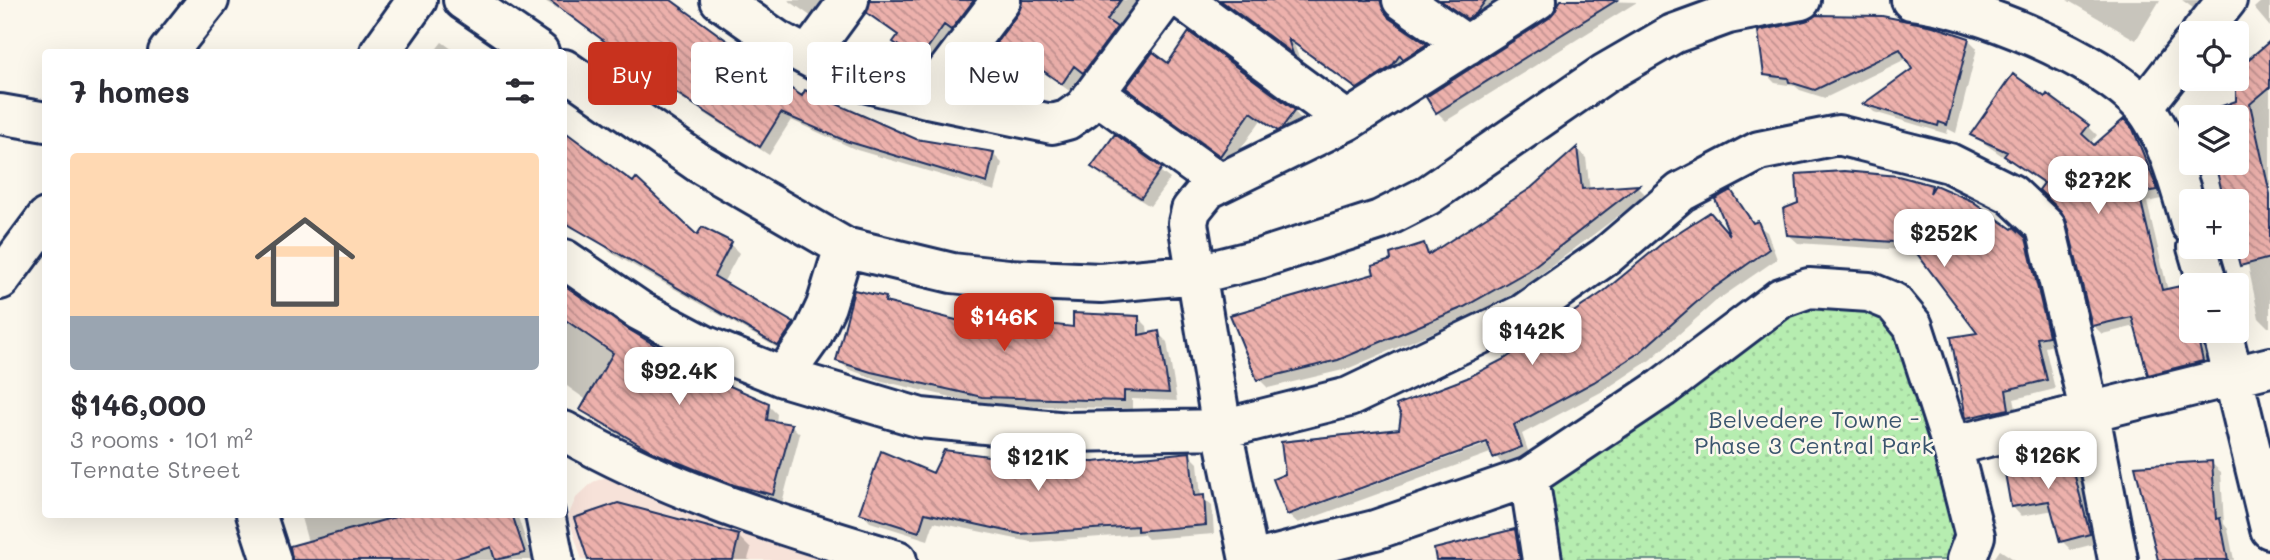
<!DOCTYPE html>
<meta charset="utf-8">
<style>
:root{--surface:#fff;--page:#f2f2f3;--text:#2b2b33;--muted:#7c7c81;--line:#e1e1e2;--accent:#c8321e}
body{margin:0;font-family:Mali,sans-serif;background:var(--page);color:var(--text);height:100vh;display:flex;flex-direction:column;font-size:26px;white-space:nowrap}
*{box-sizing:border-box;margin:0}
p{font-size:23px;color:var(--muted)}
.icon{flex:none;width:38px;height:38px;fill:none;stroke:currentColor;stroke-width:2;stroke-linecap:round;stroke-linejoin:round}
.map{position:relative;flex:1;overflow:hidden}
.panel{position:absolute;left:42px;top:49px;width:525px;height:469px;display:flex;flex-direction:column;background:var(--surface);border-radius:7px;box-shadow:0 7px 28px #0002}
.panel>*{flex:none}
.hud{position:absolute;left:588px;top:42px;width:665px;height:63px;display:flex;gap:14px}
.buttons{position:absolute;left:2179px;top:21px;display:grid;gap:14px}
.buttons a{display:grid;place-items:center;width:70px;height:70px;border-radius:7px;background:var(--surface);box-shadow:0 7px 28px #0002;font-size:35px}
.price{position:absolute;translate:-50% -60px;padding:0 16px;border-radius:14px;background:#fff;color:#222;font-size:23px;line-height:46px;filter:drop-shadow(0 2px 4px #0008)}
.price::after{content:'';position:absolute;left:50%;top:42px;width:21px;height:16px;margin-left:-10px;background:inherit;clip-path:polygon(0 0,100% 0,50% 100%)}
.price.current{background:var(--accent);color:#fff}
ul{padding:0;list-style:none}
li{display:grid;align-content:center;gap:14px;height:371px;padding:0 28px}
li+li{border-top:2px solid var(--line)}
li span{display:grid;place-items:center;height:217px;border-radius:7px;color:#555}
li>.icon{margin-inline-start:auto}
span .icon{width:126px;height:126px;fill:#fffc;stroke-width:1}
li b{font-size:30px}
h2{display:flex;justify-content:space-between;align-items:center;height:84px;padding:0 28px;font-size:30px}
.chip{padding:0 24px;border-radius:7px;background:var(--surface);box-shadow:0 7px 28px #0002;font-size:24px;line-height:63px}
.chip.current{background:var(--accent);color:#fff}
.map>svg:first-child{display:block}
.built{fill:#f7e2d9}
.park{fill:url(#park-dots);stroke:#688e87;stroke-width:2}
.shadow{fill:#0003;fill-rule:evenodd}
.building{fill:url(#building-back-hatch);stroke:#1b2f5e;stroke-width:2}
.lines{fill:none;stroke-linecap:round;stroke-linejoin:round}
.minor-casing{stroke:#1b2f5e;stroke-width:44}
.minor{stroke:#fbf7ec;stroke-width:38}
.labels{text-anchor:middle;stroke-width:5;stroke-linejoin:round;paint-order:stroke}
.park-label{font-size:23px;fill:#3a556e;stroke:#fbf7ec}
</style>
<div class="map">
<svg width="2270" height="560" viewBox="0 0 2270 560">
<defs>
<pattern id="park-dots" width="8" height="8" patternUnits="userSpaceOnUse" patternTransform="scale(1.75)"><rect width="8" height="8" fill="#b6edb0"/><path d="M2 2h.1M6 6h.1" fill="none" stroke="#9ccc9a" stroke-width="1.8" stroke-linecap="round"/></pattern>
<pattern id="building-back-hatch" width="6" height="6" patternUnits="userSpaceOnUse" patternTransform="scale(1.75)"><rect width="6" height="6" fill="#edb1ac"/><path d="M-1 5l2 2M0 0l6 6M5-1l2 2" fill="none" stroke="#bf908f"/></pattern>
</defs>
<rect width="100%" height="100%" fill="#fbf7ec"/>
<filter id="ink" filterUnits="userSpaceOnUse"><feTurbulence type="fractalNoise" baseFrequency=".0143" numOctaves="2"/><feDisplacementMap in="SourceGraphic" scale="14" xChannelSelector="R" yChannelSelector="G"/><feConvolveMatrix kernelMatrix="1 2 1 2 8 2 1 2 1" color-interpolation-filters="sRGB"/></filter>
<g filter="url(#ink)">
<path class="built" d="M 614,474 L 863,560 L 582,560 L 568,516 L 576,498 L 593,482 Z"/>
<path class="park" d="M 1781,298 L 1893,302 L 1966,560 L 1543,560 L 1529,477 Z"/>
<path class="shadow" d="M 543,0 L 668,0 L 803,98 L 915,140 L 993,154 L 1002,163 L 995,191 L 857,150 L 791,120 L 769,155 L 669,90 L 572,17 Z
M 788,0 L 835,0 L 819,22 Z
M 872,0 L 989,0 L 929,67 L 904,50 L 895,41 L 899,37 L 869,12 Z
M 1024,0 L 1137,0 L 1116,29 L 1125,37 L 1093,80 L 1084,74 L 1071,92 L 1036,67 L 1026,81 L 990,54 L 1024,4 Z
M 1231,0 L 1392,0 L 1389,9 L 1391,18 L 1435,54 L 1367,97 L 1294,44 L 1300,60 L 1237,13 L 1228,4 Z
M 1439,0 L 1519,0 L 1477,27 Z
M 1565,0 L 1637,2 L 1446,121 L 1437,112 L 1550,20 Z
M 2067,0 L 2160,0 L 2136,40 Z
M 2182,0 L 2199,0 L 2193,8 Z
M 2263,0 L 2270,0 L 2270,27 L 2254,8 Z
M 1760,32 L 1968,39 L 1977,48 L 1956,133 L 1948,129 L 1947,134 L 1874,112 L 1866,104 L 1915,69 L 1908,58 L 1825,98 L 1800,90 L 1795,86 L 1775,83 L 1766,74 Z
M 442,42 L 456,52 L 434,52 Z
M 2270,43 L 2270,327 L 2268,327 L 2259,318 L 2243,241 L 2249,239 L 2232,163 L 2236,163 L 2236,117 L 2221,117 L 2220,109 L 2255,97 Z
M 1168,65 L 1294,111 L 1302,120 L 1287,138 L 1261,120 L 1230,164 L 1128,88 Z
M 2088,126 L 2097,135 L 2090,144 L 2094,148 L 2133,130 L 2148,151 L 2166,198 L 2147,202 L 2168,291 L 2185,286 L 2191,293 L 2191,331 L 2202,331 L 2211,370 L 2159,383 L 2149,374 L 2136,326 L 2102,334 L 2093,325 L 2069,221 L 2045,185 L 1972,135 Z
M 564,132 L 698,238 L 730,244 L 739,253 L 723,283 L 793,324 L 802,333 L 788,354 L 610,252 L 601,242 L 564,214 Z
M 1115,137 L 1170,179 L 1150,206 L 1102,176 L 1093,167 Z
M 1577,149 L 1586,158 L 1590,191 L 1638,187 L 1646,195 L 1517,292 L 1473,315 L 1347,369 L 1268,388 L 1259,379 L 1393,261 L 1423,245 L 1432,254 L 1532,189 Z
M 1931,187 L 2013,232 L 2014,230 L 2035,249 L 2057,344 L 2045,347 L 2055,389 L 2014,399 L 2018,418 L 1977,427 L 1968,417 L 1980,334 L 1917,251 L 1798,243 L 1788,234 Z
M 1731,192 L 1755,224 L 1767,232 L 1777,259 L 1716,301 L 1650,360 L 1603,391 L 1522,434 L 1530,456 L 1504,467 L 1493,452 L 1298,523 L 1288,514 L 1275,480 L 1287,475 L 1283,444 L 1401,431 L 1402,414 L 1398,406 L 1468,379 L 1507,360 L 1604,294 L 1666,243 L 1709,214 L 1733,239 L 1717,200 ZM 1495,438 L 1496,441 L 1290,515 L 1290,511 Z
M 564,297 L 704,376 L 768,405 L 777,414 L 776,423 L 791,425 L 800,434 L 782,503 L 664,460 L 592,419 L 583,410 L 588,401 L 564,384 Z
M 885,299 L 892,306 L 965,324 L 983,318 L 1074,328 L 1138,317 L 1147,326 L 1148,335 L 1158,333 L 1167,342 L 1177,401 L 1132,399 L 1132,409 L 981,404 L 882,381 L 848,369 L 838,360 Z
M 2029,451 L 2038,460 L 2039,467 L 2069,459 L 2078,468 L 2098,543 L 2071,550 L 2062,541 L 2054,510 L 2021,516 L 2012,506 Z
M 1189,454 L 1198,463 L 1201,497 L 1212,506 L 1214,534 L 1148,539 L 1143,534 L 1031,542 L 934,522 L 928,540 L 870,522 L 861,512 L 934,475 L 1025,463 L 1094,464 Z
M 2211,463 L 2221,472 L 2224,524 L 2228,529 L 2234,560 L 2159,560 Z
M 300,514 L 517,514 L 532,560 L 313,560 Z
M 1514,531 L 1523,540 L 1527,560 L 1445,560 Z
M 738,536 L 751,549 L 748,559 L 751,560 L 589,560 Z
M 2000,550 L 2015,560 L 1993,560 Z"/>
<path class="building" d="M 549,0 L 671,0 L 729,42 L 727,45 L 802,96 L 805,90 L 916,139 L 994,152 L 987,183 L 846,141 L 781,113 L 760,147 L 658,81 Z
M 870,0 L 974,0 L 951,30 L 944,25 L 919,60 L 893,42 L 898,35 L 867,13 Z
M 1022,0 L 1121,0 L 1107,20 L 1117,27 L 1083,73 L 1074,66 L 1062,84 L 1026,59 L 1017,74 L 988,54 L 1018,13 Z
M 1220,0 L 1380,0 L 1389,18 L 1427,44 L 1403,59 L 1400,55 L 1392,66 L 1357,89 L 1288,39 L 1293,54 Z
M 1440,0 L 1486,0 L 1477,12 L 1467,19 Z
M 1561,0 L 1617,0 L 1436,113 L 1426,97 L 1549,18 Z
M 1816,15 L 1882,16 L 1933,26 L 1969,38 L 1947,125 L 1939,122 L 1938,126 L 1863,104 L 1912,69 L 1900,49 L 1815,90 L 1789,82 L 1788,78 L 1764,75 L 1758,31 L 1805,21 Z
M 1189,32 L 1295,110 L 1281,129 L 1278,131 L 1251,112 L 1220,156 L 1126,88 L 1153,52 L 1168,63 Z
M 2270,41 L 2270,87 L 2250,104 L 2270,194 L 2270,258 L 2240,266 L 2235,247 L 2236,201 L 2224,201 L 2215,163 L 2236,163 L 2236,117 L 2204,117 L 2203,113 L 2236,101 L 2236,70 Z
M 2013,74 L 2045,97 L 2047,94 L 2089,125 L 2082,134 L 2094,145 L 2124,119 L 2133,129 L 2158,190 L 2139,193 L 2162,290 L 2185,285 L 2191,331 L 2196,331 L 2203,361 L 2148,375 L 2132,317 L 2092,326 L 2067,222 L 2061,211 L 2039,190 L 2044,183 L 2004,156 L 2007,152 L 1970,135 Z
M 564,131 L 633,182 L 636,178 L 697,235 L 702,227 L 732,242 L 714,276 L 794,323 L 778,346 L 564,222 Z
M 1115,134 L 1162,168 L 1141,198 L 1091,167 Z
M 1577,147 L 1582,189 L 1639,185 L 1528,271 L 1464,307 L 1338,360 L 1257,380 L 1230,315 L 1374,274 L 1372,266 L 1391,260 L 1390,254 L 1424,243 L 1428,255 L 1531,188 Z
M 1844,171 L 1898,176 L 1932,185 L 1930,193 L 1935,185 L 1972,201 L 2012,229 L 2014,227 L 2026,238 L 2049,336 L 2037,338 L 2047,380 L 2006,390 L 2009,409 L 1966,418 L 1951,337 L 1977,333 L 1909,243 L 1787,235 L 1783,209 L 1798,203 L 1796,174 Z
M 1731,190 L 1753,223 L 1758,221 L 1769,249 L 1707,293 L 1640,352 L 1594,382 L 1514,425 L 1522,447 L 1493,458 L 1487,442 L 1287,515 L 1273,479 L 1285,474 L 1281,442 L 1399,429 L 1401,415 L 1396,405 L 1467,378 L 1506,358 L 1603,292 L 1665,241 L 1710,212 L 1730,235 L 1715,199 Z
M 564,285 L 628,329 L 705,375 L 769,403 L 767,420 L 792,424 L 773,495 L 734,485 L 653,452 L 580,410 L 613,353 L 564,319 Z
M 854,290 L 886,297 L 885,302 L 964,322 L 968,311 L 984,317 L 1073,327 L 1073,313 L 1139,316 L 1139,335 L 1159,331 L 1169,393 L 1124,391 L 1124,401 L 982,397 L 871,372 L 836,361 Z
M 2030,449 L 2033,467 L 2070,457 L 2090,534 L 2060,542 L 2049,501 L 2011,507 L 2002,456 Z
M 944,450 L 1025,461 L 1094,462 L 1190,452 L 1194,496 L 1204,495 L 1206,525 L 1137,531 L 1137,526 L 1020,534 L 925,513 L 919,532 L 859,513 L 881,451 L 933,473 Z
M 2212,461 L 2216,519 L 2220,518 L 2228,560 L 2158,560 L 2135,466 Z
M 618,503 L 739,535 L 733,560 L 588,560 L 574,518 Z
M 406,514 L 512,514 L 525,553 L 495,560 L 491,547 L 451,560 L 292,560 L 290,546 Z
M 1515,529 L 1520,560 L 1436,560 L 1434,549 Z"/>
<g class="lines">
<g class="minor-casing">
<path id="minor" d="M 463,0 L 539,52
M 720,0 L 777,40 L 848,78 L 927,98 L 1052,124 L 1067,120 L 1084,108 L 1164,0
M 1183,0 L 1347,121
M 1402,0 L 1467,45
M 1911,0 C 1975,6 2100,58 2143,106 C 2165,130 2182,193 2191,225
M 2201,33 L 2227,0
M 168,52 L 209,0
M 380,52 L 417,0
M 808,56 L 849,0
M 564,69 L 699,163 L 844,247 L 952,273 L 1008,279 L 1101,283 L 1198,274 L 1262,258 L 1380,220 L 1427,196 L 1604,74 L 1673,34 L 1728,14 L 1801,0
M 1096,94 L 1220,183
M 927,98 L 1001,0
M 2144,106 L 2191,46
M 0,114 L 46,122
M 2197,247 L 2208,285
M 564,259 L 640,311 L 706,346 L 783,377 L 812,336 L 826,306 L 844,247
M 0,280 L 46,218
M 2222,331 L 2270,529
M 783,377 L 921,418 L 1068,432 L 1222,429 L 1349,397 L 1523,314 L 1606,256 L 1681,192 L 1759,151 L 1838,135 L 1949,163 L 2011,194 L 2046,227 L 2090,414 L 2118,560
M 564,431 C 669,491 781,526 897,560
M 1952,446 L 2270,367
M 256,514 L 271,560
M 545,514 L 554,560
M 1249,560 L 1222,429 L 1188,223 L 1191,210 L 1208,189 L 1347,121 L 1537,0
M 1256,560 L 1375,530 L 1529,477
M 1542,560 L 1529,477 L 1662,388 L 1781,298 L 1809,288 L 1869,292 L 1893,302 L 1913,326 L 1952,446 L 1975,536 L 1966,560"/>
</g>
<use href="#minor" class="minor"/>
</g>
</g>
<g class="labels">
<g class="park-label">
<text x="1814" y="428">Belvedere Towne -<tspan x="1814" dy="26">Phase 3 Central Park</tspan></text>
</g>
</g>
</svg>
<div class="buttons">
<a><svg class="icon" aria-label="locate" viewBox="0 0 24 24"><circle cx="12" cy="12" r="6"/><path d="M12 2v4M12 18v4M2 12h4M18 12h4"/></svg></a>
<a><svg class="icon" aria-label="layers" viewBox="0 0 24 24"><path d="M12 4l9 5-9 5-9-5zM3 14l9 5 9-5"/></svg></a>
<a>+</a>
<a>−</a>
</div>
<b class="price" style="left:2098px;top:216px">$272K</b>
<b class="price" style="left:1944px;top:269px">$252K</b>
<b class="price current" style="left:1004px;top:353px">$146K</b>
<b class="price" style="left:1532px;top:367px">$142K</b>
<b class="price" style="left:679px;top:407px">$92.4K</b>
<b class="price" style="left:2048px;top:491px">$126K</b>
<b class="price" style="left:1038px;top:493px">$121K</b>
<div class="hud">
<a class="chip current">Buy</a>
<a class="chip">Rent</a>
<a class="chip">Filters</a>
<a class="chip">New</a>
</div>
<section class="panel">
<h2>7 homes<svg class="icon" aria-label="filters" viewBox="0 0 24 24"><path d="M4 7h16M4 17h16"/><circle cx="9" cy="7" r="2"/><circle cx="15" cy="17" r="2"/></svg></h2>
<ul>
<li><span style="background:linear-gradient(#ffd9b3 75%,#9aa5b1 0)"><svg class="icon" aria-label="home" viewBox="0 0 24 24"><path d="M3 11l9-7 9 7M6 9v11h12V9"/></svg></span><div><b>$146,000</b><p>3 rooms · 101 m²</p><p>Ternate Street</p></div></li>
</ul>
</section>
</div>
